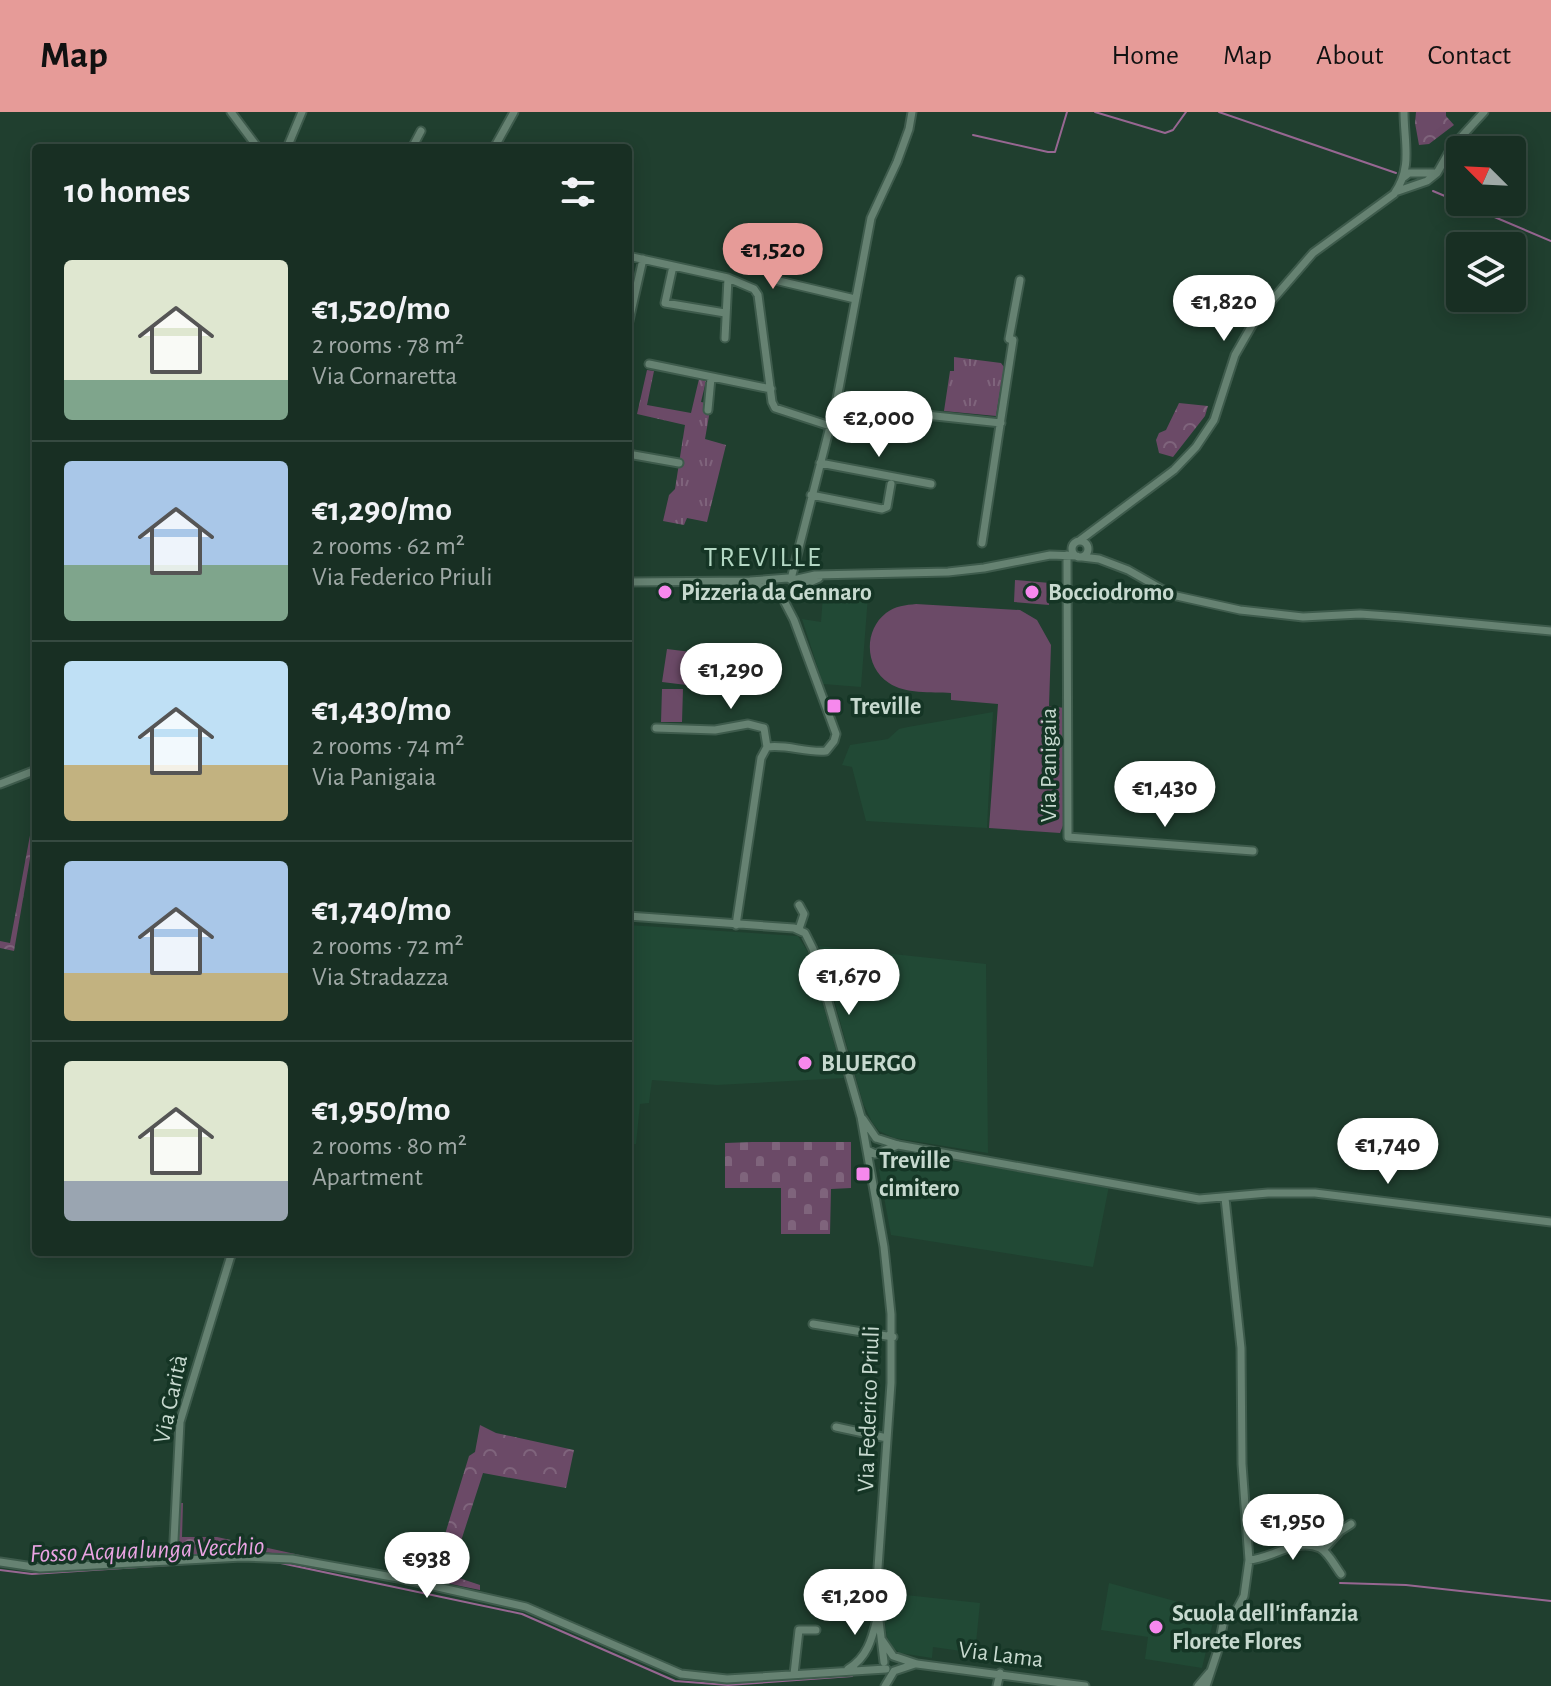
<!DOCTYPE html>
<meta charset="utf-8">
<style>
:root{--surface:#182f23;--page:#21372b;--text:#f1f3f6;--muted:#9fa9a6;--line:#364a41;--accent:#e69b98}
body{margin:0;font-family:"Alegreya Sans",sans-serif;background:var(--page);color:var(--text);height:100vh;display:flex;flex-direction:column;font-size:30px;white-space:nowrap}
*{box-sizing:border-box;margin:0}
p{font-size:26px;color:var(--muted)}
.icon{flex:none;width:44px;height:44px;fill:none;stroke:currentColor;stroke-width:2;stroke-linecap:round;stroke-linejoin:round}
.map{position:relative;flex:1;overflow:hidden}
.sheet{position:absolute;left:32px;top:32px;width:600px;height:1112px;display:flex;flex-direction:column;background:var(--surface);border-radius:8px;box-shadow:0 4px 20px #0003,0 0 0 2px var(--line)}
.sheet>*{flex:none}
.needle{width:52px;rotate:294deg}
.tools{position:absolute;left:1446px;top:24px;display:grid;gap:16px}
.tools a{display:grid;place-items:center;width:80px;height:80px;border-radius:8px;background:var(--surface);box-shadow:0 4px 20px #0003,0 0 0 2px var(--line);font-size:40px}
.price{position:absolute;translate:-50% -68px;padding:0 18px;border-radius:28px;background:#fff;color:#222;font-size:26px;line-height:52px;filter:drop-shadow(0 2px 4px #0008)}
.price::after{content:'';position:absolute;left:50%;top:48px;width:24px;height:18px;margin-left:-12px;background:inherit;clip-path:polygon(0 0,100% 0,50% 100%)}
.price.selected{background:var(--accent);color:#111}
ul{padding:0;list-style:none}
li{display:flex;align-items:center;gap:24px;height:200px;padding:0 32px}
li+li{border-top:2px solid var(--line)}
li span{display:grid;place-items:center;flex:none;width:224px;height:160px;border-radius:8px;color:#555}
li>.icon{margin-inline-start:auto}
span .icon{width:96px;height:96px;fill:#fffc;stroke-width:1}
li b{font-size:34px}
h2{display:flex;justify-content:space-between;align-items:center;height:96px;padding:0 32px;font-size:34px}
header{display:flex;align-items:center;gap:48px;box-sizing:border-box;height:112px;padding:0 40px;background:var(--accent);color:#111}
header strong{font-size:38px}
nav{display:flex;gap:44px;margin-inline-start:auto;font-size:28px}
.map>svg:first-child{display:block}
.built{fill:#214935}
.grass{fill:#6b4a67}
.forest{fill:url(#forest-crowns)}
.cemetery{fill:url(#cemetery-stones)}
.park{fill:url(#park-tufts)}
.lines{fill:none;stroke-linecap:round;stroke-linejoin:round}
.stream{stroke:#976792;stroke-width:2}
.minor-casing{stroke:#3e5b4c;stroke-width:11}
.minor{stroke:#668272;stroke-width:7}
.poi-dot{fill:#f688ed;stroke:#153525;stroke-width:3}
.labels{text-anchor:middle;stroke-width:7;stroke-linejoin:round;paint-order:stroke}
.poi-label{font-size:24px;font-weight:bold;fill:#c7d9cf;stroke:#153525;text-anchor:start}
.street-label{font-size:24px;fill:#c7d9cf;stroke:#153525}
.water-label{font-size:26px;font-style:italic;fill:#eaa4e3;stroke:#153525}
.quarter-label{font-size:28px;letter-spacing:2px;fill:#b4d8c4;stroke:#153525}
</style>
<header>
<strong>Map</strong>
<nav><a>Home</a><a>Map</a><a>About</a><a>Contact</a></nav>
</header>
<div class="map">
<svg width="1551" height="1574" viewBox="0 0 1551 1574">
<defs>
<pattern id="forest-crowns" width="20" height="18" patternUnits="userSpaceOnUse" patternTransform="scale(2)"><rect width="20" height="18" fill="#6b4a67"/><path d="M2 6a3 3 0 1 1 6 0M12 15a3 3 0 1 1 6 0" fill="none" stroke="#7f647c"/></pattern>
<pattern id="cemetery-stones" width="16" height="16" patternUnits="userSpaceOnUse" patternTransform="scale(2)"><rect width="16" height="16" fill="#6b4a67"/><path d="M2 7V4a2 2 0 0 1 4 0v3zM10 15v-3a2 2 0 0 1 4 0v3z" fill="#7f647c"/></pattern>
<pattern id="park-tufts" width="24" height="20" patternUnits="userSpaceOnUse" patternTransform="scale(2)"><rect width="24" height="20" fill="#6b4a67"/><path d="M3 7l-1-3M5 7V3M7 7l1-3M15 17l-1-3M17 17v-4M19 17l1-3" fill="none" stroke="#7f647c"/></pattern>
</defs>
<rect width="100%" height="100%" fill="#203f2f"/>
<path class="built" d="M 823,483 L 868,484 L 861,575 L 823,572 L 802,507 L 821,510 Z
M 993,600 L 987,716 L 866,709 L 852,655 L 842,653 L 850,633 L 888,627 L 899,617 L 908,615 Z
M 628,813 L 798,824 L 808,840 L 844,966 L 717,973 L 652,968 L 649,991 L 640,992 L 636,1032 L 628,1032 Z
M 819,834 L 986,852 L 988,1041 L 894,1026 L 879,1019 L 872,1010 L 863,991 Z
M 898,1040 L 1109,1074 L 1093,1155 L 891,1123 L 879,1058 L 887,1044 Z
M 1109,1471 L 1204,1497 L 1209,1501 L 1214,1506 L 1202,1556 L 1145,1547 L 1148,1525 L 1101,1518 Z
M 887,1481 L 980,1491 L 975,1541 L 933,1535 L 932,1546 L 900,1541 L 892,1535 L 887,1525 L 881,1483 L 887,1484 Z"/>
<path class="grass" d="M 1015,468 L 1050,471 L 1049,493 L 1014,490 Z
M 916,492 L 1020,498 L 1037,508 L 1051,533 L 1049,594 L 1065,596 L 1066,706 L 1060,721 L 989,716 L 998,592 L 951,588 L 951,581 C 931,580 905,582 889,571 C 865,556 863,519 886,501 C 895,494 906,493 916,492 Z
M 667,537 L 723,544 L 719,577 L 662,570 Z
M 662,577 L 683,577 L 682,610 L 661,610 Z"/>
<path class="forest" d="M 1416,0 L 1446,0 L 1446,4 L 1454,13 L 1429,32 L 1419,33 L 1415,11 Z
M 1179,291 L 1208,294 L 1205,304 L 1173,345 L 1159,341 L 1156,328 L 1159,321 L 1166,318 Z
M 31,718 L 36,718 L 36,735 L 32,735 L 14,839 L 0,836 L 0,829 L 10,831 Z
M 480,1313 L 496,1321 L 574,1338 L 566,1376 L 483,1361 L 450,1463 L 480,1473 L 480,1478 L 431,1468 L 469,1344 L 475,1340 Z
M 177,1391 L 183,1391 L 182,1425 L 217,1425 L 309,1445 L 254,1439 L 179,1444 L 176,1436 Z"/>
<path class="cemetery" d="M 752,1030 L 851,1030 L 851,1076 L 831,1077 L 830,1122 L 781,1122 L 781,1076 L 725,1076 L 725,1031 Z"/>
<path class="park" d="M 954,245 L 1001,251 L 1004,255 L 996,304 L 944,299 L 950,259 L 954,259 Z
M 647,258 L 654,259 L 647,293 L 691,301 L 699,267 L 706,269 L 701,290 L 707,291 L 710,298 L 705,327 L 726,333 L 707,410 L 687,406 L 684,413 L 663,409 L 669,383 L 675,377 L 685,313 L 637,302 Z"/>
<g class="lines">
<path class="stream" d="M 1095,0 L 1165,21 L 1173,18 L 1186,0
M 1219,0 L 1396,61
M 973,23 L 1048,40 L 1055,40 L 1067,0
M 1433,79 L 1551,129
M 276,1450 L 522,1502 L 675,1569 L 728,1573 L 852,1564
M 0,1458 L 32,1462 L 230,1449
M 1340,1471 L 1406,1473 L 1551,1489"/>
<g class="minor-casing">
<path id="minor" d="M 231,0 L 258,36
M 287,36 L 302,0
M 412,36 L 421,19
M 494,36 L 514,0
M 1404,65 L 1409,61 L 1434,61
M 1398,79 L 1427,69 L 1437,61 L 1452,35 L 1484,0
M 628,144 L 728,166 L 754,177 L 758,183 L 772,290 L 775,296 L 830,314
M 673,154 L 665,191 L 725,201
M 779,169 L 855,187
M 628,213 L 643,147
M 725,226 L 728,166
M 649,252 L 771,277
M 837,287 L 858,295
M 708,298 L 711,266
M 833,300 L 860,296 L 1001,311
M 628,342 L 679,351
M 820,351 L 931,372
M 811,383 L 882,397 L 887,395 L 891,372
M1072 437a8 8 0 1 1 16 0a8 8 0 1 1-16 0Z
M 1079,429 L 1174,358 L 1196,335 L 1214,308 L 1235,243 L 1255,208 L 1313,141 L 1394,82 C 1413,56 1404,30 1404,0
M 982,431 L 1013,228 L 1009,227 L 1020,168
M 1067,443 L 1068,725 L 1253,739
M 1082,445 L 1099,447 L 1128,458 L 1172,483 L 1240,498 L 1303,505 L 1360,502 L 1402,505 L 1551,519
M 791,467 L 837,287 L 871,106 L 897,50 L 909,17 L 912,0
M 793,468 L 815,463 L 948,460 L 984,456 L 1050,443 L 1077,444
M 628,470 L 750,469 L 788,466 L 795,470 L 797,476
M 752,470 L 779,479
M 793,484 L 797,476 L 819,466
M 656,616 L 715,618 L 748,612 L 764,616 L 767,635
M 767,635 C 787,632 806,641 826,639 L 834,629 L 836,622 L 794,508 L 781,483
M 0,672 L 36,658
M 799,793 L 804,802 L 799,817
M 628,804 L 794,816 L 805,821 L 813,837 L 861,1005 L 884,1135 L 891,1202 L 891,1271 L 876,1484 L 884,1550
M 736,813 L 761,646 L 767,635
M 863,1007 L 876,1026
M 876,1026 L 898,1033 L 1199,1087 L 1268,1081 L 1315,1081 L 1551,1110
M 867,1038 L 875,1042 L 898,1033
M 813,1212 L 893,1225
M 836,1315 L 887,1326
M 1323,1438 L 1340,1419 L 1351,1412
M 173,1448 L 180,1310 L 232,1140
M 1249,1448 C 1272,1447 1296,1425 1320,1436 C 1328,1440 1335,1454 1341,1462
M 0,1450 L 40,1456 L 242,1445 L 292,1447 L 398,1466 L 526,1495 L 681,1562 L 727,1567 L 886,1557
M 882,1528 L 893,1544 L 917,1552 L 1085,1574
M 848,1557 C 867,1546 872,1527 877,1507
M 794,1562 L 799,1518 L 816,1518
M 885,1574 L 894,1559 L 915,1552
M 997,1574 L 1000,1561
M 1198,1574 L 1209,1561
M 1206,1574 L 1217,1541 L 1224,1508 L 1237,1497 L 1244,1484 L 1249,1448 L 1242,1352 L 1241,1236 L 1225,1086"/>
</g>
<use href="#minor" class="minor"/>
</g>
<g class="poi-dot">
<circle cx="665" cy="480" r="8"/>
<circle cx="1032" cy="480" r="8"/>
<rect x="826" y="586" width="16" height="16" rx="4"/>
<circle cx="805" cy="951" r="8"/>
<rect x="855" y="1054" width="16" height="16" rx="4"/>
<circle cx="1156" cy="1515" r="8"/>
</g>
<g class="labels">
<g class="poi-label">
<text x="681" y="488">Pizzeria da Gennaro</text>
<text x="1048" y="488">Bocciodromo</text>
<text x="850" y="602">Treville</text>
<text x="821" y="959">BLUERGO</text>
<text x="879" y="1056">Treville<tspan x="879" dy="28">cimitero</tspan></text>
<text x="1172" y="1509">Scuola dell'infanzia<tspan x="1172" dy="28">Florete Flores</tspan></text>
</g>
<g class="street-label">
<text transform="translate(1048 653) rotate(-90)" y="8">Via Panigaia</text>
<text transform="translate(170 1287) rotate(-78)" y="8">Via Carità</text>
<text transform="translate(868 1297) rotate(-88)" y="8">Via Federico Priuli</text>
<text transform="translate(1001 1542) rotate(7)" y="8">Via Lama</text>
</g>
<g class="water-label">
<text transform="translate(147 1437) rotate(-2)" y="9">Fosso Acqualunga Vecchio</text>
</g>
<g class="quarter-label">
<text x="763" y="454">TREVILLE</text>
</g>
</g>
</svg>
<div class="tools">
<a><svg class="needle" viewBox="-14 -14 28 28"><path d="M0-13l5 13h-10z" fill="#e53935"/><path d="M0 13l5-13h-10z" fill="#9fa9a6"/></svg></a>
<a><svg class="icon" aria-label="layers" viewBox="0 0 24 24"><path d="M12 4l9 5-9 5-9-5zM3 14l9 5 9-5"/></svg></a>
</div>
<b class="price selected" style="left:773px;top:179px">€1,520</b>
<b class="price" style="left:1224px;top:231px">€1,820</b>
<b class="price" style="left:879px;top:347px">€2,000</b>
<b class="price" style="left:731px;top:599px">€1,290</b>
<b class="price" style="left:1165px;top:717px">€1,430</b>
<b class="price" style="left:849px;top:905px">€1,670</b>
<b class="price" style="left:1388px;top:1074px">€1,740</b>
<b class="price" style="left:1293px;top:1450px">€1,950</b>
<b class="price" style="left:427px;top:1488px">€938</b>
<b class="price" style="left:855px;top:1525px">€1,200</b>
<section class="sheet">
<h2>10 homes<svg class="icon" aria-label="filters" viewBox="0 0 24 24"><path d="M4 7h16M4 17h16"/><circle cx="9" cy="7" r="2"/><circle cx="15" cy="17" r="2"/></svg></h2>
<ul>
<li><span style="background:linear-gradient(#dfe7d0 75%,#7fa58c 0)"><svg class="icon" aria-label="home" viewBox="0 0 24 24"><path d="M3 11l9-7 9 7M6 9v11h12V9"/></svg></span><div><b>€1,520/mo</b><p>2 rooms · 78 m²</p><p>Via Cornaretta</p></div></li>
<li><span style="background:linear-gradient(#a9c7e8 65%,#7fa58c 0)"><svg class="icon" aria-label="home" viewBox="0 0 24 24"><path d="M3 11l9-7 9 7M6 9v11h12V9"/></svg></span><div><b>€1,290/mo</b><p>2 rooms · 62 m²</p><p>Via Federico Priuli</p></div></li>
<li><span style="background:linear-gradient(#bfe0f5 65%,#c2b280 0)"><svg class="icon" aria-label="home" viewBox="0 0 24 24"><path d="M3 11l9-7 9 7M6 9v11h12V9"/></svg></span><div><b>€1,430/mo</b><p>2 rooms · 74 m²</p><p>Via Panigaia</p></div></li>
<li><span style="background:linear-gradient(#a9c7e8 70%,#c2b280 0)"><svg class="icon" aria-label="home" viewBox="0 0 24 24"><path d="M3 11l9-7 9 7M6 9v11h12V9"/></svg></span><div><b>€1,740/mo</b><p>2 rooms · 72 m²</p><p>Via Stradazza</p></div></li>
<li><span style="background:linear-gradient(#dfe7d0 75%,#9aa5b1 0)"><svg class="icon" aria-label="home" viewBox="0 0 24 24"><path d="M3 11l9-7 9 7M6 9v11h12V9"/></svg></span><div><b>€1,950/mo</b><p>2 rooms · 80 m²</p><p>Apartment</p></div></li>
</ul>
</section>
</div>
